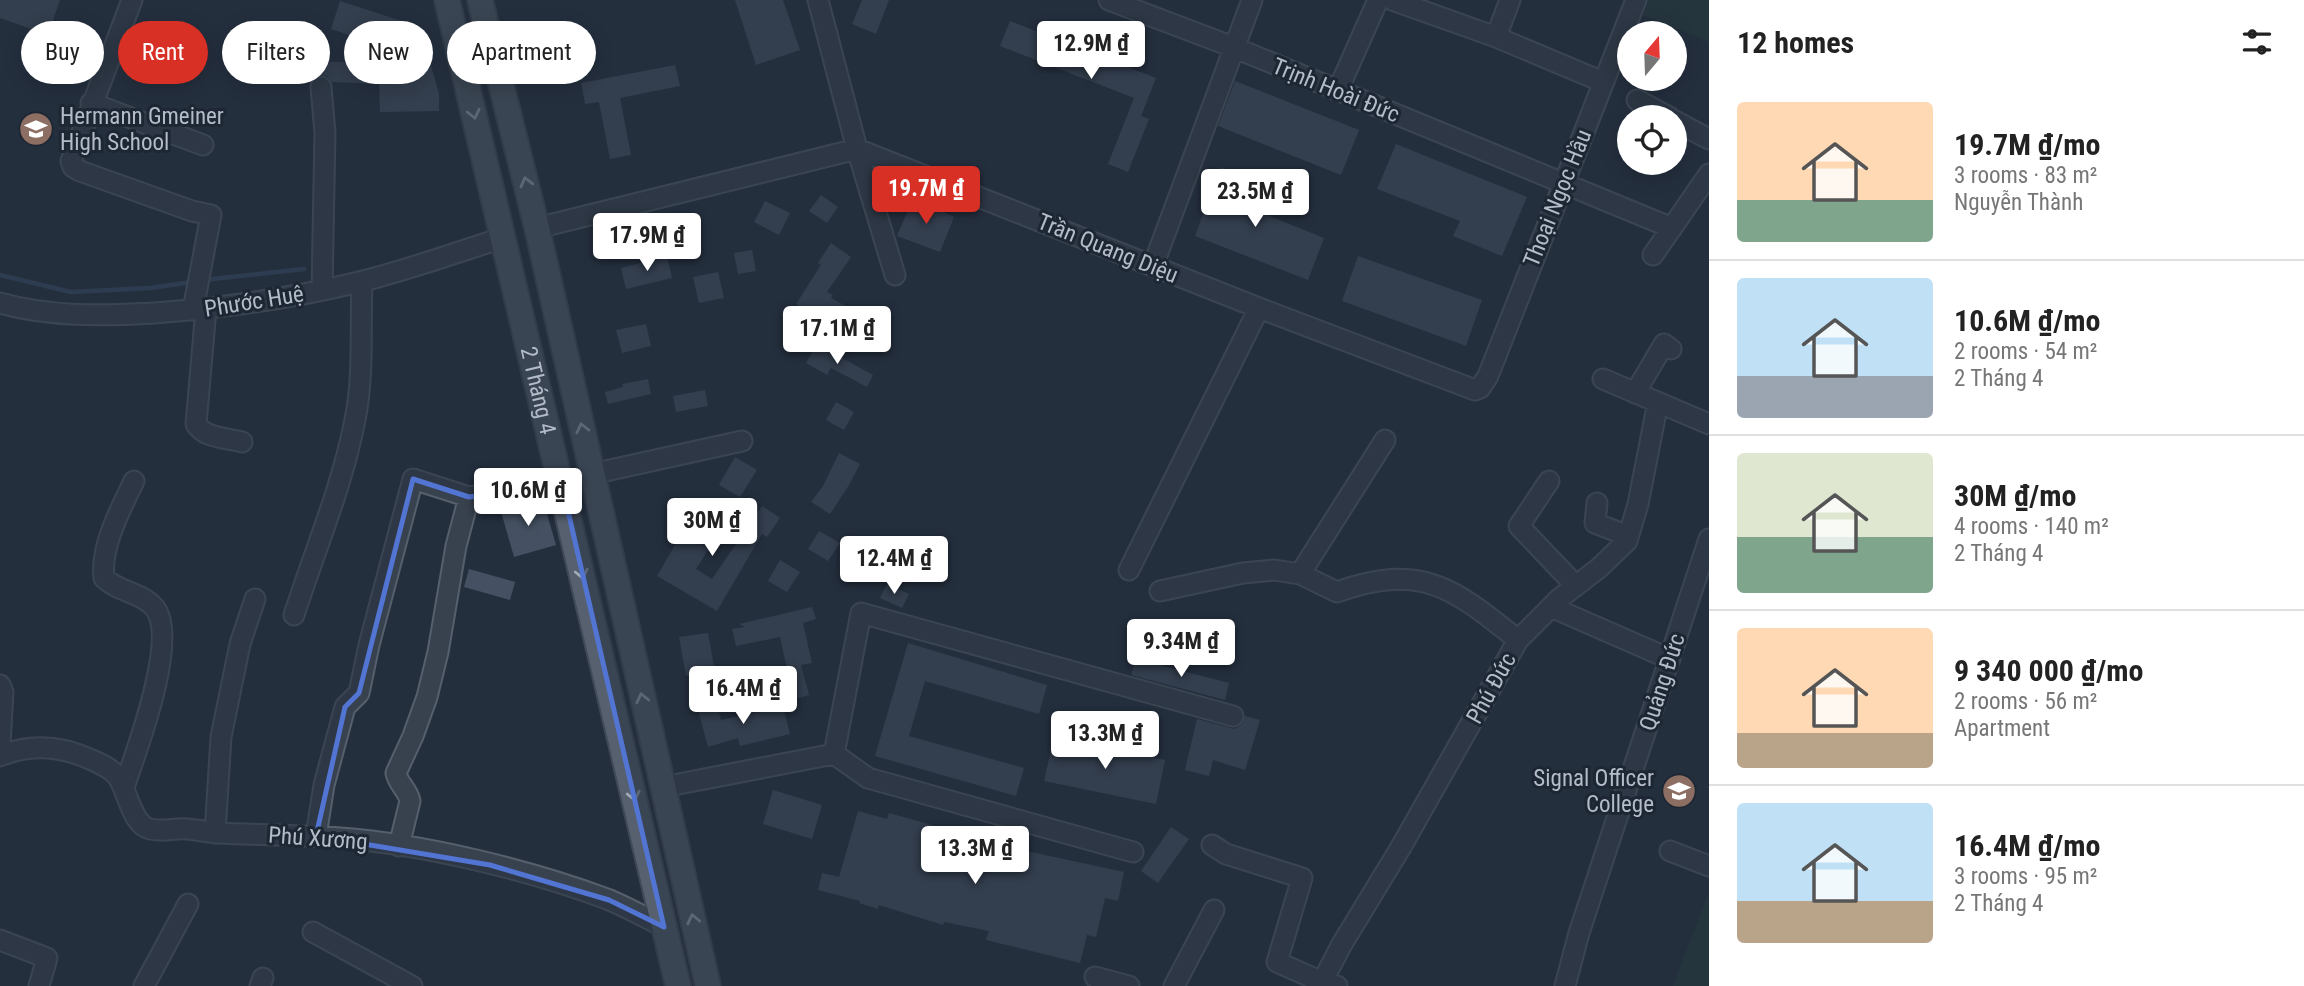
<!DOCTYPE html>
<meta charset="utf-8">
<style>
:root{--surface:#fff;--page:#f6f6f6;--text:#222;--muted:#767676;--line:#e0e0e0;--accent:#d93025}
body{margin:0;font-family:"Roboto Condensed",sans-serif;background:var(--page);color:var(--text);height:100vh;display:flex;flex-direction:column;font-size:26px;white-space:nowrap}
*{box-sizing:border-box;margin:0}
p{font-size:23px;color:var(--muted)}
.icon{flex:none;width:38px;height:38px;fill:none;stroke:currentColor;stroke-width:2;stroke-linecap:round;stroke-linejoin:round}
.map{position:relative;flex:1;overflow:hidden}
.details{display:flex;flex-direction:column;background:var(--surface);width:595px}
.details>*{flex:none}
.top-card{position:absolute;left:21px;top:21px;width:665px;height:63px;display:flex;gap:14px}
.needle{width:46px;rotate:19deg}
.fabs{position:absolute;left:1617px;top:21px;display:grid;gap:14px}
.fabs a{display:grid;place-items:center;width:70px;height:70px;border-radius:50%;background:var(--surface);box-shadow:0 4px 18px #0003;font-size:35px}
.price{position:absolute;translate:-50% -60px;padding:0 16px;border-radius:7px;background:#fff;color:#222;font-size:23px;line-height:46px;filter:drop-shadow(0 2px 4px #0008)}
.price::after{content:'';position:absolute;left:50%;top:42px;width:21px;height:16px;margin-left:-10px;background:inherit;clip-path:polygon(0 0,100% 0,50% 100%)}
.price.on{background:var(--accent);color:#fff}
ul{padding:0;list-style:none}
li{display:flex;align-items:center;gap:21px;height:175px;padding:0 28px}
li+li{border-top:2px solid var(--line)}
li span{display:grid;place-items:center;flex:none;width:196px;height:140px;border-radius:7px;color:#555}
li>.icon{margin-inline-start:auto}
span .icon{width:84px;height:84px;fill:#fffc;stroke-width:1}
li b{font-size:30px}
h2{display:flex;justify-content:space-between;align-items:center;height:84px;padding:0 28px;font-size:30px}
.pill{padding:0 24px;border-radius:32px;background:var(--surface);box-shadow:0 4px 18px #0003;font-size:24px;line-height:63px}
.pill.on{background:var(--accent);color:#fff}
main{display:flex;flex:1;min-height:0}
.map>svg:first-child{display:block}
.green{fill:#263c3f}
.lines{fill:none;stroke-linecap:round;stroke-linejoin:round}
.stream{stroke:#394c67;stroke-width:4.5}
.building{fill:#455162}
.minor-casing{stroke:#565f6c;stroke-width:23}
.major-casing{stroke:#414a57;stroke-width:28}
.minor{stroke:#38414e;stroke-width:19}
.major{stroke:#56606e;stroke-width:24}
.oneway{stroke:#a1aab7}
.marked{fill:none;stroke:#5274d3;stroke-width:5;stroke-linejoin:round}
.labels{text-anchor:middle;stroke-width:6;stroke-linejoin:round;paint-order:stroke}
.street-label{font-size:23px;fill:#b4bcc9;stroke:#1d2633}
.poi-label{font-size:23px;fill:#b4bcc9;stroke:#1d2633;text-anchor:start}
</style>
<main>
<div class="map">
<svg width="1709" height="986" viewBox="0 0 1709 986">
<rect width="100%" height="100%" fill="#242f3e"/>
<path class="green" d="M 1649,0 L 1709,0 L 1709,42 L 1643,15 Z
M 1709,892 L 1709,986 L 1673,986 Z"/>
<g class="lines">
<path class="stream" d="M 0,275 L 71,292 L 150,288 L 192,282
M 204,280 L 304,269"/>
</g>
<path class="building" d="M 0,0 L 60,0 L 48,35 L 0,18 Z
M 735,0 L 783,0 L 800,50 L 756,65 Z
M 862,0 L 889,0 L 876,34 L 852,24 Z
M 340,1 L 414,25 L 425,44 L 430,62 L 331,29 Z
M 1010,21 L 1156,78 L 1141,116 L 1149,119 L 1128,172 L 1108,164 L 1134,98 L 1000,46 Z
M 292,60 L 431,66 L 439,94 L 439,111 L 380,112 L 379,84 L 332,82 L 327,76 L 321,75 L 311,81 L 291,80 Z
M 675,65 L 680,86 L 620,98 L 631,155 L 610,159 L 599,102 L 585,104 L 581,83 Z
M 1235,81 L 1359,130 L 1341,175 L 1218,126 Z
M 1396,144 L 1527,197 L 1502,256 L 1453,236 L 1460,221 L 1377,189 Z
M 1221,167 L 1252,180 L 1242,205 L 1324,238 L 1308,280 L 1195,236 Z
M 821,195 L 838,207 L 827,223 L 809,211 Z
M 913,198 L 954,217 L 940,252 L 897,236 Z
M 765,201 L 790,213 L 779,235 L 754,222 Z
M 831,243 L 851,257 L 827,292 L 833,295 L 831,298 L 866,317 L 853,339 L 796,304 L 821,265 L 818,263 Z
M 752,250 L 756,271 L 738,274 L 734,253 Z
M 667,256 L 672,278 L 626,289 L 621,268 Z
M 1358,256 L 1482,300 L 1466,346 L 1342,301 Z
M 718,272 L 724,298 L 699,303 L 693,277 Z
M 646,324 L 651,346 L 622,353 L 616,330 Z
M 817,344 L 873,375 L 867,387 L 831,368 L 827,375 L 806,363 Z
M 648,379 L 651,394 L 608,404 L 605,392 L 623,387 L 622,384 Z
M 705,390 L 708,406 L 676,412 L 673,396 Z
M 836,402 L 854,412 L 844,430 L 826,420 Z
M 839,453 L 860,464 L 849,485 L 830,514 L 811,502 L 823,486 Z
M 735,457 L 757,470 L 740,497 L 719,485 Z
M 543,500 L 556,545 L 514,557 L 500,508 Z
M 762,506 L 780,518 L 767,537 L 762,534 L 717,611 L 657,576 L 694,512 L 722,528 L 696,569 L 712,579 Z
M 819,531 L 840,543 L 828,561 L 808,549 Z
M 780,560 L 800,572 L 787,592 L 768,581 Z
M 469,569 L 515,582 L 510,600 L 464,587 Z
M 887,584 L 909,594 L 902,608 L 880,598 Z
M 812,607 L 816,619 L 803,623 L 812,663 L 801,665 L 809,695 L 788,701 L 782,680 L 789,678 L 780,637 L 736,646 L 732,629 L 745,627 L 739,624 Z
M 708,633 L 715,672 L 686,676 L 679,637 Z
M 908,643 L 1047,685 L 1039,714 L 925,681 L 909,736 L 1024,768 L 1016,796 L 875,756 Z
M 1136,659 L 1229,683 L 1225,700 L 1131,675 Z
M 717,704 L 721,720 L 783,706 L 790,734 L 740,746 L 738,738 L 708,747 L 698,710 Z
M 1245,716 L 1260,720 L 1245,770 L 1213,760 L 1209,776 L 1185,770 L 1197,719 L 1235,729 L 1242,724 Z
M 1054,737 L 1165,760 L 1156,804 L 1044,781 Z
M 773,790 L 822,805 L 812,839 L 763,824 Z
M 858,811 L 887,819 L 889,813 L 950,830 L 942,859 L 971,867 L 976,840 L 1124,872 L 1118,901 L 1105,898 L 1096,937 L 1087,935 L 1080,963 L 986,940 L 989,931 L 944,922 L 943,925 L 879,905 L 878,909 L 859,903 L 860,901 L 818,890 L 822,873 L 839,877 Z
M 1171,827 L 1189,839 L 1158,883 L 1141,871 Z"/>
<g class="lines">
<g class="minor-casing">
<path id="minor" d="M 132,0 L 71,161 L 73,167 L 80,171 L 192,211 L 211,215 L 193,310
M 818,0 L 857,149 L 895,275
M 1109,0 L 1233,47 L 1672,228
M 1392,0 L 1496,37 L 1603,82
M 1496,37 L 1510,0
M 321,87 L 325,133 L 322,290
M 1338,90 L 1378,0
M 1637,100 L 1669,117
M 91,103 L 203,145
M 1675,121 L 1709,139
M 537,228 L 857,149 L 1259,308 L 1475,390 L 1480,388 L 1488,376 L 1636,0
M 1653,255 L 1709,174
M 1153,266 L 1252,0
M 0,303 C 49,317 104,316 154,313 C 222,308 293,298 359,282 C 408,270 455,253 502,238
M 206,309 L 196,424 C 204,438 227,438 242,442
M 1603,379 L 1709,424
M 1635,393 L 1664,344 L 1671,349
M 592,474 L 742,441
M 1549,481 L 1519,526 L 1576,586
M 1597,503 L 1595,523 L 1628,536
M 1129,570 L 1259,308
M 1300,574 L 1385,440
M 1160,591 L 1243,573 L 1274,570 L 1300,574 L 1337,592 C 1422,562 1453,588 1518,640
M 1551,607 L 1670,659
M 294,615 C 315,550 342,487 355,420 C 364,376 360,327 362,281
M 0,685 L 3,692 L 0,743
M 834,754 L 868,778 L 1133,852
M 0,756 C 31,743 62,746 92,760 C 101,764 112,769 118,777 C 128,792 132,825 150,829 C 161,832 175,828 187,829 C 197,830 208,832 218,833 C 259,835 299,835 340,838 C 423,844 529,870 607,899 C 627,907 646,918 664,927
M 124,787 C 136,752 180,637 154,607 C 141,592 118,592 104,578 C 100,547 121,508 134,481
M 663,787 L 834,754 L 861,613 L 1233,716
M 215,833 L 221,737 L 240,644 L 255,599
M 316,836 L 324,785 L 345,707 L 359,693 L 369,645 L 413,479 L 469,497 L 562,485
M 1212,845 L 1226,854 L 1302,878 L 1277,962 L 1322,982 L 1337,986
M 399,846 L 410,801 C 408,790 398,784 396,773 L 413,736 L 427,697 L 438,652 L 456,546 L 469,497
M 1670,851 L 1709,866
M 313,932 L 412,986
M 0,940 L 47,958 L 39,986
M 1095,977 L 1129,986
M 144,986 L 188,904
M 260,986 L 263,978
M 1174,986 L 1214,910
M 1320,986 L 1342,944 L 1401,847 L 1518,640 L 1560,598 L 1599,568 L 1627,541 L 1638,504 L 1658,402
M 1565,986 L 1579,933 L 1709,539"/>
</g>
<g class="major-casing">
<g id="major">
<path id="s1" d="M 447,0 L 678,986"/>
<path d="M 480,0 L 537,228 L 708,986"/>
</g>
</g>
<use href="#minor" class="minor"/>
<use href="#major" class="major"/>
</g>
<defs><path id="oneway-chevron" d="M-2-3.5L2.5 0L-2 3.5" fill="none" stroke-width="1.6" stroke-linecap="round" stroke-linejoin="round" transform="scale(1.75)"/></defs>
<g class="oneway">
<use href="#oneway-chevron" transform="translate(474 114) rotate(77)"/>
<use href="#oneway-chevron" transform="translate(526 182) rotate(-104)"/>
<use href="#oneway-chevron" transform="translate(582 428) rotate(-103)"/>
<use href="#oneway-chevron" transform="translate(582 574) rotate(77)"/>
<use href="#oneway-chevron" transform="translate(642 698) rotate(-103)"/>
<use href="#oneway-chevron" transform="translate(634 796) rotate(77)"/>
<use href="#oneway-chevron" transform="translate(693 919) rotate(-103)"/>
</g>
<path d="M0 0H1709V986H0ZM 413,479 L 469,497 L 562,485 L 664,927 L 609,900 L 490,865 L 316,836 L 345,707 L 359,693 Z" fill="#242f3e" fill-opacity=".55" fill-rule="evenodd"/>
<path class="marked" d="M 413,479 L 469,497 L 562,485 L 664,927 L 609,900 L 490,865 L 316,836 L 345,707 L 359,693 Z"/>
<defs>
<g id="school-disc" transform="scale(1.75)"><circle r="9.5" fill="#8d6e63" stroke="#1d2633"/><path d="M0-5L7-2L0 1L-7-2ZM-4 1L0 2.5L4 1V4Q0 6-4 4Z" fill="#fff"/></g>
<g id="university-disc" transform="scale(1.75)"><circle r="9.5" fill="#8d6e63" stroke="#1d2633"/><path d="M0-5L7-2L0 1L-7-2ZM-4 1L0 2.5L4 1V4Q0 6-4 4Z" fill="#fff"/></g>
</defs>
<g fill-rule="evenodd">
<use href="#school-disc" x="36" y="129"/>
<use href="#university-disc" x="1679" y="791"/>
</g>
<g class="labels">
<g class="street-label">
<text transform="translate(1336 90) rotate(22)" y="8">Trịnh Hoài Đức</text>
<text transform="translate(1557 198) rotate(-68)" y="8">Thoại Ngọc Hầu</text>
<text transform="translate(1108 248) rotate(22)" y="8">Trần Quang Diệu</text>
<text transform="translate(254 301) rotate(-9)" y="8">Phước Huệ</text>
<text dy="8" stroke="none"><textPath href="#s1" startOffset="401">2 Tháng 4</textPath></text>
<text transform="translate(1662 682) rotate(-72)" y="8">Quảng Đức</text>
<text transform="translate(1491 688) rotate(-61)" y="8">Phú Đức</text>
<text transform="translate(318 838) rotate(4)" y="8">Phú Xương</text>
</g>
<g class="poi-label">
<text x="60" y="124">Hermann Gmeiner<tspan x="60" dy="26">High School</tspan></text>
<text x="1654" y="786" text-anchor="end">Signal Officer<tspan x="1654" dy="26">College</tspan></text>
</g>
</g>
</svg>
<div class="fabs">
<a><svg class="needle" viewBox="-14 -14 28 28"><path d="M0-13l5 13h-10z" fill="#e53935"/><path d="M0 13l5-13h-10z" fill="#767676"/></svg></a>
<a><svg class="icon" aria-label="locate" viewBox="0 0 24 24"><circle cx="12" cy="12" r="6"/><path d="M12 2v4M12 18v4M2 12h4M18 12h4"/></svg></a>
</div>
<b class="price" style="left:1091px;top:81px">12.9M ₫</b>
<b class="price on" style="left:926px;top:226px">19.7M ₫</b>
<b class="price" style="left:1255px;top:229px">23.5M ₫</b>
<b class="price" style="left:647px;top:273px">17.9M ₫</b>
<b class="price" style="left:837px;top:366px">17.1M ₫</b>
<b class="price" style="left:528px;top:528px">10.6M ₫</b>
<b class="price" style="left:712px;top:558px">30M ₫</b>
<b class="price" style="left:894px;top:596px">12.4M ₫</b>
<b class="price" style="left:1181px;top:679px">9.34M ₫</b>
<b class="price" style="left:743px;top:726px">16.4M ₫</b>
<b class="price" style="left:1105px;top:771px">13.3M ₫</b>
<b class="price" style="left:975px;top:886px">13.3M ₫</b>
<div class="top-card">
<a class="pill">Buy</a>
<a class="pill on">Rent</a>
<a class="pill">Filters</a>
<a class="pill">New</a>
<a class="pill">Apartment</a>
</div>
</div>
<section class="details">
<h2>12 homes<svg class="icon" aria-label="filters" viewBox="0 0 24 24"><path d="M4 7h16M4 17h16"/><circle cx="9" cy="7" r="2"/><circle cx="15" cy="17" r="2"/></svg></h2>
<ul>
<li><span style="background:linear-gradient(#ffd9b3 70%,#7fa58c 0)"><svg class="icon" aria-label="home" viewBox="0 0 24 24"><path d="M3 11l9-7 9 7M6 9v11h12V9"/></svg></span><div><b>19.7M ₫/mo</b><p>3 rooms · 83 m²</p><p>Nguyễn Thành</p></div></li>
<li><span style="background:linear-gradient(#bfe0f5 70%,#9aa5b1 0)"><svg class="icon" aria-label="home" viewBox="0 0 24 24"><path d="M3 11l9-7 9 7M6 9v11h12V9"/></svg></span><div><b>10.6M ₫/mo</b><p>2 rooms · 54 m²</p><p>2 Tháng 4</p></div></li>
<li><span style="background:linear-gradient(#dfe7d0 60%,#7fa58c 0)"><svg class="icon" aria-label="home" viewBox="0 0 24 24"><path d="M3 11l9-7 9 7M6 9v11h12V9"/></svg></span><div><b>30M ₫/mo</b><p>4 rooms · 140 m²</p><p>2 Tháng 4</p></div></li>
<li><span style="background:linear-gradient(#ffd9b3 75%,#b9a48a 0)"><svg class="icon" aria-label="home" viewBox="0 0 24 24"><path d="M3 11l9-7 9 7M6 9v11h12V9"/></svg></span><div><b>9 340 000 ₫/mo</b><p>2 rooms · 56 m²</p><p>Apartment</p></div></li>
<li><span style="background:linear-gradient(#bfe0f5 70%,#b9a48a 0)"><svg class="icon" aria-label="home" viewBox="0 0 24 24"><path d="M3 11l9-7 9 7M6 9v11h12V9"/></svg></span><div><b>16.4M ₫/mo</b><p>3 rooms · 95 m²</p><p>2 Tháng 4</p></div></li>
</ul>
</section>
</main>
